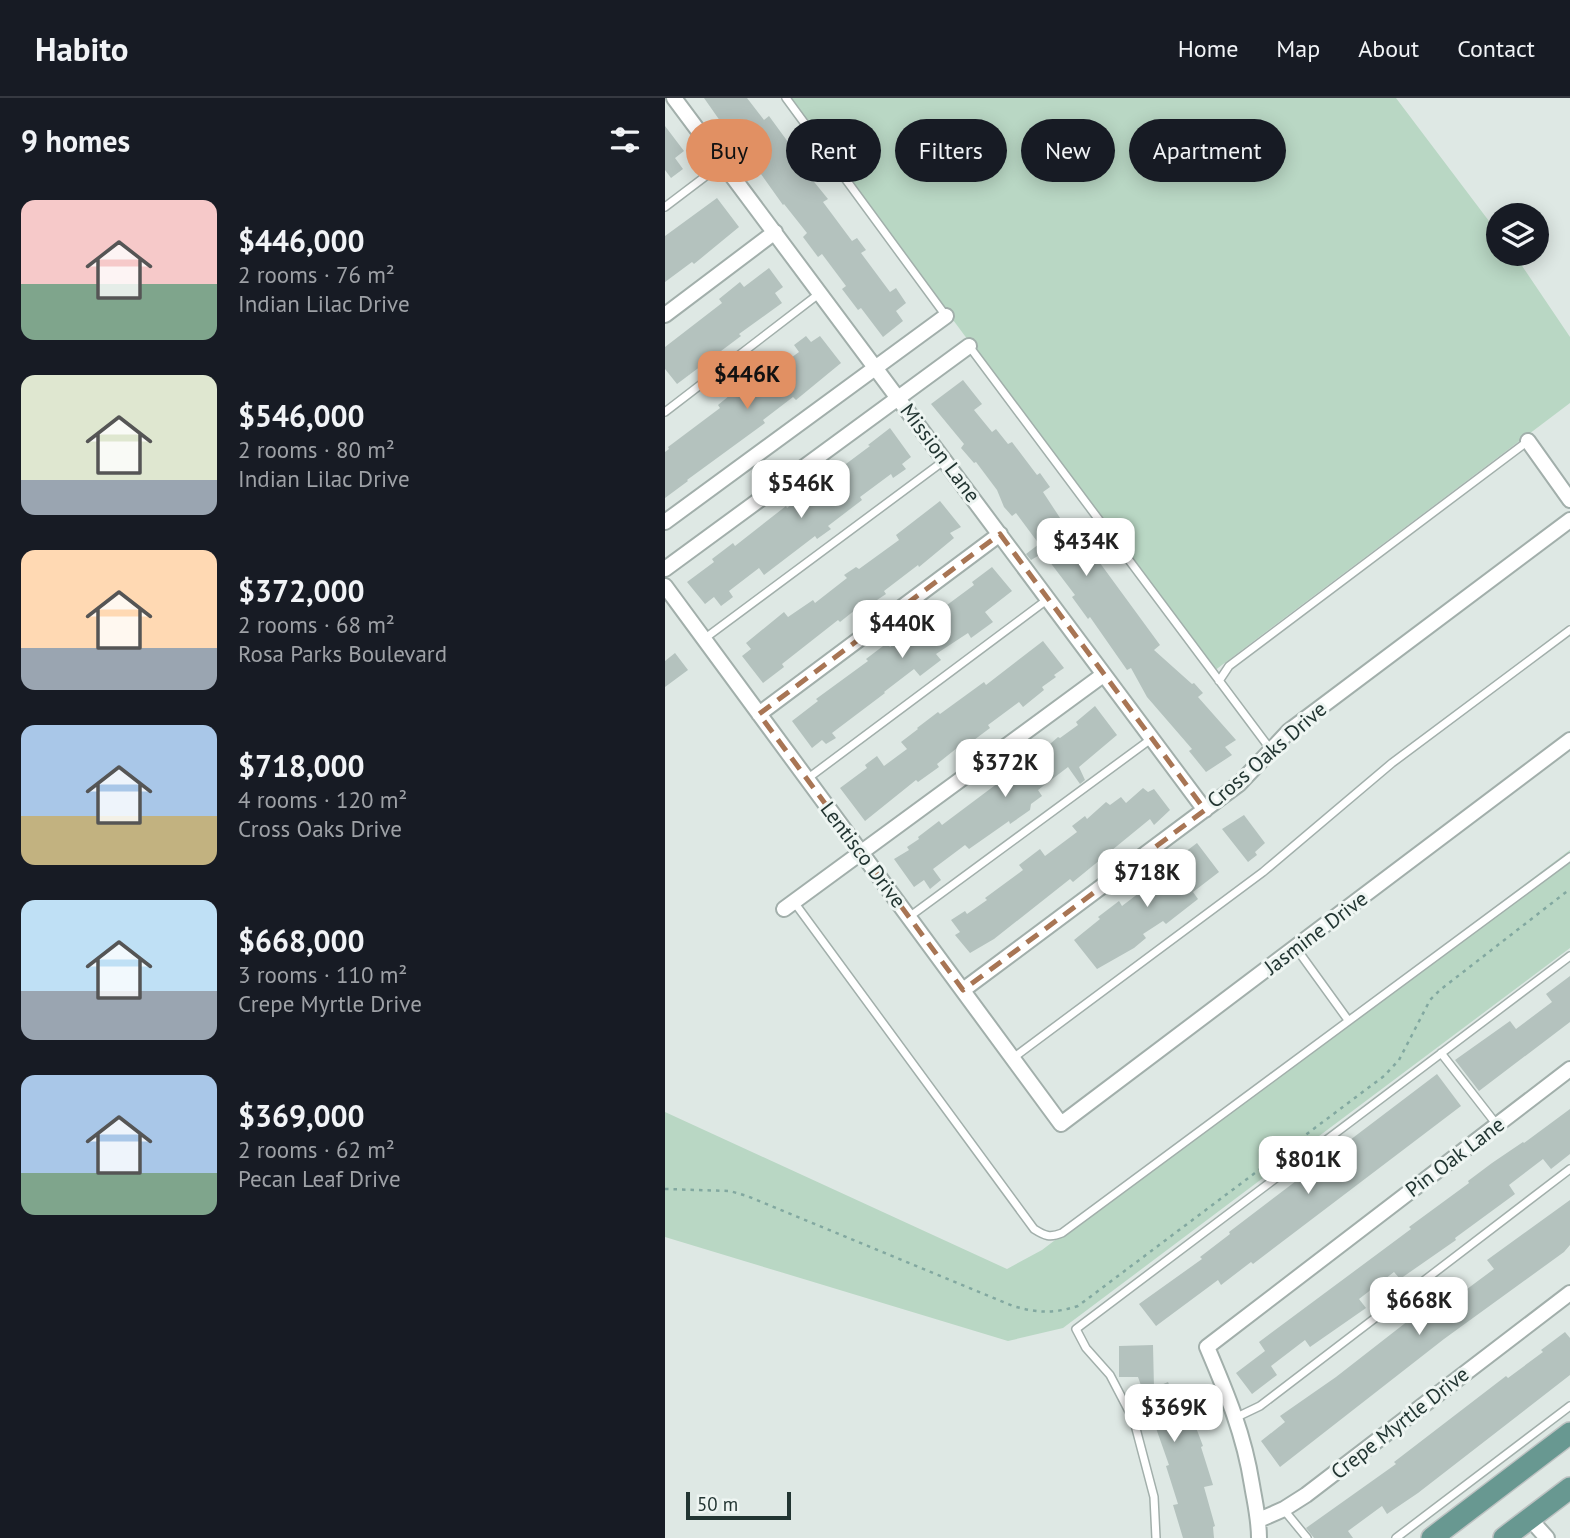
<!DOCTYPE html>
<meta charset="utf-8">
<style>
:root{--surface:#171b24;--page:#20242c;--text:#f1f3f6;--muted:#9ea1a6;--line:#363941;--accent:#e19063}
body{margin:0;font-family:"PT Sans",sans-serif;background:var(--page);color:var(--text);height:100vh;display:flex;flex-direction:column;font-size:26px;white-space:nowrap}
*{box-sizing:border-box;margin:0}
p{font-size:23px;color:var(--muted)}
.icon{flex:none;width:38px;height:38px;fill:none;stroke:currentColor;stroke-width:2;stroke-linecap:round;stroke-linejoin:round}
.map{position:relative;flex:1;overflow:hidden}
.sheet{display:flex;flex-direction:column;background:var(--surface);width:665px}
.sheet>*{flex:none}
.banner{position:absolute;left:21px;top:21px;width:665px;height:63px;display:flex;gap:14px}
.buttons{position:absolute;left:821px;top:105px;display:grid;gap:14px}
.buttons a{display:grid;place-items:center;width:63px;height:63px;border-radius:50%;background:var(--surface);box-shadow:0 4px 18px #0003;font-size:35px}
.scale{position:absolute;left:21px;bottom:18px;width:105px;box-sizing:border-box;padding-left:7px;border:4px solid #223532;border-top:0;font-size:19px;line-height:24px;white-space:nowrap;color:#223532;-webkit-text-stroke:5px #eef5f2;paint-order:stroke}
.price{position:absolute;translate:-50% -60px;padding:0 16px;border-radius:14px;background:#fff;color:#222;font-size:23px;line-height:46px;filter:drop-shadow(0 2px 4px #0008)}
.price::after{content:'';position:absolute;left:50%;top:42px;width:21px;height:16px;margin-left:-10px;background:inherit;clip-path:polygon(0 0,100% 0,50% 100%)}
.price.on{background:var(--accent);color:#111}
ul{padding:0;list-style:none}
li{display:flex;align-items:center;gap:21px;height:175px;padding:0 21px}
li span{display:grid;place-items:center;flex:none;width:196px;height:140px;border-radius:14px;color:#555}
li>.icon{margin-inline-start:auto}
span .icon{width:84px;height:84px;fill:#fffc;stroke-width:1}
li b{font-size:30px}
h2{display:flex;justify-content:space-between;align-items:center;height:84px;padding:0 21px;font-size:30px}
.pill{padding:0 24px;border-radius:32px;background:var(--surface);box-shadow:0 4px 18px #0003;font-size:24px;line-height:63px}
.pill.on{background:var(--accent);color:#111}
header{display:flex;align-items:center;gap:42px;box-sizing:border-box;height:98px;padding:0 35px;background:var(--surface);border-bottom:2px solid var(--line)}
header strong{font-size:33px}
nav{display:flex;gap:38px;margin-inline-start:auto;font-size:24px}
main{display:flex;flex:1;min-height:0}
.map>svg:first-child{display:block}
.green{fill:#b9d7c4}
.building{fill:#b4c2be}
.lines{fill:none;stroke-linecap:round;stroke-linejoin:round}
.lane-casing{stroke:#a2afab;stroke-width:10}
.street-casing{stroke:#a2afab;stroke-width:18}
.primary-casing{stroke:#bdc2c2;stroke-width:24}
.path{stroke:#82a8a0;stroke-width:2.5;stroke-dasharray:3.5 5;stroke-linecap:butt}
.lane{stroke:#fff;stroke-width:7}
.street{stroke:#fff;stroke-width:14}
.primary{stroke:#689891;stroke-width:21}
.marked{fill:none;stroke:#a87554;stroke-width:5;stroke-dasharray:14 9;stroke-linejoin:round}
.labels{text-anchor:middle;stroke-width:6;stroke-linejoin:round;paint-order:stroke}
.street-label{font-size:21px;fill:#223532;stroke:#eef5f2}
</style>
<header>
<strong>Habito</strong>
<nav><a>Home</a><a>Map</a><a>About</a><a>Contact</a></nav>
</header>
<main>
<section class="sheet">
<h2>9 homes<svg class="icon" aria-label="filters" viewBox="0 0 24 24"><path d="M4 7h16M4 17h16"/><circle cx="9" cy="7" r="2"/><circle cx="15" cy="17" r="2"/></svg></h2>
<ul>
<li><span style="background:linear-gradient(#f6c9c9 60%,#7fa58c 0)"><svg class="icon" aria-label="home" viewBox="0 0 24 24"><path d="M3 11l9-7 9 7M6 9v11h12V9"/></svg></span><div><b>$446,000</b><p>2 rooms · 76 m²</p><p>Indian Lilac Drive</p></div></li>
<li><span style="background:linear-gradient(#dfe7d0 75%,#9aa5b1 0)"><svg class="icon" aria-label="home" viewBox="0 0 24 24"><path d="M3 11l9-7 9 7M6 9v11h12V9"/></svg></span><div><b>$546,000</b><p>2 rooms · 80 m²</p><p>Indian Lilac Drive</p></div></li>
<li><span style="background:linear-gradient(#ffd9b3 70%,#9aa5b1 0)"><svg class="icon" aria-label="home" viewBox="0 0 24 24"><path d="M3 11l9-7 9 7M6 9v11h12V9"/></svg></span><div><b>$372,000</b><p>2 rooms · 68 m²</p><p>Rosa Parks Boulevard</p></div></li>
<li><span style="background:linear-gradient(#a9c7e8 65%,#c2b280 0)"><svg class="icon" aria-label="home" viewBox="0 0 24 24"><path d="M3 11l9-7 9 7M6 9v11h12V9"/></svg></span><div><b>$718,000</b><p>4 rooms · 120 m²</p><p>Cross Oaks Drive</p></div></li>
<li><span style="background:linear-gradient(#bfe0f5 65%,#9aa5b1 0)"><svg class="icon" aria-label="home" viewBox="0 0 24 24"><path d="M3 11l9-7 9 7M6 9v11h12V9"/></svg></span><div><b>$668,000</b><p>3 rooms · 110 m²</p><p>Crepe Myrtle Drive</p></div></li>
<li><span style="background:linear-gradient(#a9c7e8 70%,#7fa58c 0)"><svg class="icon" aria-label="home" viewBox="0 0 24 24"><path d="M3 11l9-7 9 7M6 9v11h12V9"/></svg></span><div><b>$369,000</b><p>2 rooms · 62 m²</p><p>Pecan Leaf Drive</p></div></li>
</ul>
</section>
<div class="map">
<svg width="905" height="1440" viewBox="0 0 905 1440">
<rect width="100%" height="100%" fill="#dee8e4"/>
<path class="green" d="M 123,0 L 731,0 L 833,135 L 833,156 L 849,156 L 905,239 L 905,305 L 549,573 Z
M 905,752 L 905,850 L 398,1230 L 343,1243 L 0,1139 L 0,1014 L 342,1171 L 377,1152 Z"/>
<path class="building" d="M 39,0 L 82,0 L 99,22 L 104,18 L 123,44 L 126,42 L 135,53 L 128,58 L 163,101 L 158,104 L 187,143 L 192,140 L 201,152 L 196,155 L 225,194 L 231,190 L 241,205 L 231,213 L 238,223 L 218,239 L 196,210 L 193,212 L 177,191 L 181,188 L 157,156 L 153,159 L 138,139 L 142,135 L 119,106 L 118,107 L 81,55 L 79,57 Z
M 0,28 L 19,53 L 10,60 L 18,71 L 6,80 L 0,72 Z
M 52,100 L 74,129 L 29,166 L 27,164 L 0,184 L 0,138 Z
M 104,170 L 118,189 L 110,195 L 117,205 L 74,236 L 76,238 L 12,286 L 0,271 L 0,249 L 57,205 L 54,201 L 75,184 L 79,189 Z
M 141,238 L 146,244 L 155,238 L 176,265 L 131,302 L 128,299 L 98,322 L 100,325 L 22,382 L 23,383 L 0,400 L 0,354 L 4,351 L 3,349 L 55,310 L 53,307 L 99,269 L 104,276 L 134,254 L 129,247 Z
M 298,282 L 317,306 L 309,312 L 327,334 L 331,331 L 343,346 L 347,344 L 372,377 L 375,375 L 385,389 L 378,394 L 399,426 L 408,420 L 418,431 L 413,435 L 495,547 L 489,552 L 527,586 L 529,585 L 538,595 L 533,599 L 571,642 L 560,649 L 567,657 L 541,674 L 524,653 L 527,651 L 482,599 L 466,570 L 462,572 L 425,519 L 423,521 L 407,499 L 410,497 L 378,455 L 366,462 L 361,456 L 374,446 L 351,415 L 347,418 L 339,409 L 332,392 L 311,364 L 309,365 L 296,350 L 299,346 L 266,306 Z
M 225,330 L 246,359 L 237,366 L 241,371 L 228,380 L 226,376 L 195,399 L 197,402 L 163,428 L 166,431 L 152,441 L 150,438 L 99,477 L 94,470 L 64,493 L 68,499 L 56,508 L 49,499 L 40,506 L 22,484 L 49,464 L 47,461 L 68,445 L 70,448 L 121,408 L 122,410 L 205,348 L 203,347 Z
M 275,403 L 296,429 L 285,435 L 289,440 L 254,469 L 253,467 L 219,493 L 221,496 L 203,508 L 200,504 L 175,524 L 173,522 L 117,566 L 119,569 L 98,585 L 77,558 L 86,551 L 81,545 L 119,514 L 123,519 L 148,502 L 150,505 L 182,480 L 179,477 L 191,469 L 194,471 L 234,442 L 231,437 Z
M 327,469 L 347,493 L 320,514 L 328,524 L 306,540 L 303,535 L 271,556 L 276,562 L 255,578 L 249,571 L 219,594 L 220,595 L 167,635 L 171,640 L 161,646 L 157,642 L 147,650 L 127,623 L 153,603 L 151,601 L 203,563 L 201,561 L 222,545 L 225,549 L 284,509 L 282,507 L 309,487 L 307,484 Z
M 378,543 L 399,570 L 389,577 L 391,579 L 377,589 L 379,592 L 358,609 L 354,604 L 323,627 L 325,630 L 305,645 L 302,642 L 272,666 L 274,669 L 253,684 L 251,682 L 200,723 L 175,690 L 202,670 L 200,667 L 212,658 L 219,668 L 242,651 L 236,644 L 253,631 L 252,630 L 273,614 L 275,616 L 319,584 L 321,587 Z
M 10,555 L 23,572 L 0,589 L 0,563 Z
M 430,608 L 452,637 L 414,669 L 420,682 L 415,686 L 403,669 L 373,692 L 377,698 L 366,706 L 365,712 L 345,726 L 344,723 L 304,751 L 300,747 L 268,771 L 276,782 L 265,791 L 259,782 L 249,789 L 229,761 L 244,752 L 242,749 L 254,741 L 253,739 L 274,723 L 277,727 L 329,688 L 358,664 L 357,662 L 375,651 L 377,653 L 393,639 L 395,640 L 413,627 L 411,624 Z
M 478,690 L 483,694 L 489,691 L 505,712 L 489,727 L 485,721 L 408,784 L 405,781 L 329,841 L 305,855 L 290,837 L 295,834 L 286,822 L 300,813 L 302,816 L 322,802 L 320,800 L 358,772 L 354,767 L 375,751 L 380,758 L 412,734 L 407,728 L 420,718 L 422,721 L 441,704 L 445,707 L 456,699 L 461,705 Z
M 579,717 L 600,745 L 590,754 L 592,757 L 583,764 L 557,731 Z
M 532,745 L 554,774 L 528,794 L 533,801 L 501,826 L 498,823 L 478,836 L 481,840 L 469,850 L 432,871 L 409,842 L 435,821 L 433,819 L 454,803 L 457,808 L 474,795 L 474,793 L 513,763 L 511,761 Z
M 905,878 L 905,924 L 814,993 L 790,962 L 845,923 L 851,931 L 887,904 L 881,896 Z
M 772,976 L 796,1008 L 588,1166 L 586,1164 L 556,1187 L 553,1182 L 491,1228 L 474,1206 L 537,1161 L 535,1159 L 565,1136 L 564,1134 Z
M 905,1011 L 905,1056 L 886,1071 L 878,1061 L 844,1087 L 850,1096 L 790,1140 L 791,1142 L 735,1181 L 729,1174 L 694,1201 L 701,1210 L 645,1249 L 640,1242 L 606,1268 L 612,1277 L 587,1296 L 571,1275 L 600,1253 L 594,1244 L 746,1131 L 744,1129 L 804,1085 L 803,1083 L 827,1065 L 858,1044 L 859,1045 Z
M 905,1102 L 905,1147 L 899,1154 L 779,1241 L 615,1369 L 596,1343 L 620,1324 L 615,1318 L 671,1279 L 757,1212 L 759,1214 L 789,1191 L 794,1197 L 829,1171 L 822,1162 Z
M 900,1234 L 905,1240 L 905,1277 L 753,1395 L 722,1416 L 717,1408 L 683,1433 L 688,1440 L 649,1440 L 641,1430 L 731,1366 L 729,1364 L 841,1278 L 843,1280 L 878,1254 L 876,1252 Z
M 488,1247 L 489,1290 L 503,1284 L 519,1323 L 527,1319 L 538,1348 L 536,1349 L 548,1387 L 539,1389 L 550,1428 L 548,1429 L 549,1440 L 518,1440 L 508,1407 L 513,1406 L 501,1368 L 504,1367 L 473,1279 L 454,1279 L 454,1248 Z"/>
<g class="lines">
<g class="lane-casing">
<path id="lane" d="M 121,0 L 281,218
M 0,109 L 58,65
M 304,248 L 606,652
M 0,314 L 155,195
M 39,541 L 280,362
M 554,583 L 564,568 L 863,343
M 142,681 L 383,501
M 129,804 L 369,1131 C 380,1138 385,1140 397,1135 L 905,759
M 244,819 L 486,641
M 631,850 L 683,922
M 776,955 L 832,1027
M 348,960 L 598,774 L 727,665 L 905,532
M 572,1319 L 595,1308 L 905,1071
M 619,1412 L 642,1440
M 491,1440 L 489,1399 L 469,1323 L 445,1277 L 421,1250 L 411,1231 L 905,858
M 731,1440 L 905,1308"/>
</g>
<g class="street-casing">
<path id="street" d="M 9,0 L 540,712
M 0,217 L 110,134
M 863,343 L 905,402
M 0,424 L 281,218
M 0,471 L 304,248
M 0,488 L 396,1026 L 905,642
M 94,616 L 335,436
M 119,811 L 438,577
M 298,892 L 574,686 L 624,633 L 905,422
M 865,1421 L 882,1440
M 594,1422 L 619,1411 L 641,1397 L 905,1195
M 594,1440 C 594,1421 590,1405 587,1387 C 579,1336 562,1296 542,1249 L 905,971"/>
</g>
<g class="primary-casing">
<path id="primary" d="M 767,1440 L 905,1335
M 839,1440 L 905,1390"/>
</g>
<path class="path" d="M 0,1091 L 65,1093 L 82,1098 L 348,1208 C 373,1215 387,1216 413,1208 L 719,978 L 734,962 L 765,902 L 775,892 L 905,791"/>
<use href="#lane" class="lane"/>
<use href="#street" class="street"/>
<use href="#primary" class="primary"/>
</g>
<path class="marked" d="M 335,436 L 540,712 L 298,892 L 94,616 Z"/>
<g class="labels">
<g class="street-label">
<text transform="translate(275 355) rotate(53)" y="7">Mission Lane</text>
<text transform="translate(602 657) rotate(-41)" y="7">Cross Oaks Drive</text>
<text transform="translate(198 757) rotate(53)" y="7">Lentisco Drive</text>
<text transform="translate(651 835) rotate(-37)" y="7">Jasmine Drive</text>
<text transform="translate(790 1059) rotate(-37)" y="7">Pin Oak Lane</text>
<text transform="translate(735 1325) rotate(-38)" y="7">Crepe Myrtle Drive</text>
</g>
</g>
</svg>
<div class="buttons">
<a><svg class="icon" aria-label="layers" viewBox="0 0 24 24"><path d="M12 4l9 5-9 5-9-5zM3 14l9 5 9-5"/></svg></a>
</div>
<div class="scale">50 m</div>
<b class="price on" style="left:82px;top:313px">$446K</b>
<b class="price" style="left:136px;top:422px">$546K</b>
<b class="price" style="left:421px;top:480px">$434K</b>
<b class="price" style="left:237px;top:562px">$440K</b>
<b class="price" style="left:340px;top:701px">$372K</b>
<b class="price" style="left:482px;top:811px">$718K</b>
<b class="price" style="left:643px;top:1098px">$801K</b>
<b class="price" style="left:754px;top:1239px">$668K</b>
<b class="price" style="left:509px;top:1346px">$369K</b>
<div class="banner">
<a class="pill on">Buy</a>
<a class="pill">Rent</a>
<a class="pill">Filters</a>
<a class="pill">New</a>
<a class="pill">Apartment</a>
</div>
</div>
</main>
